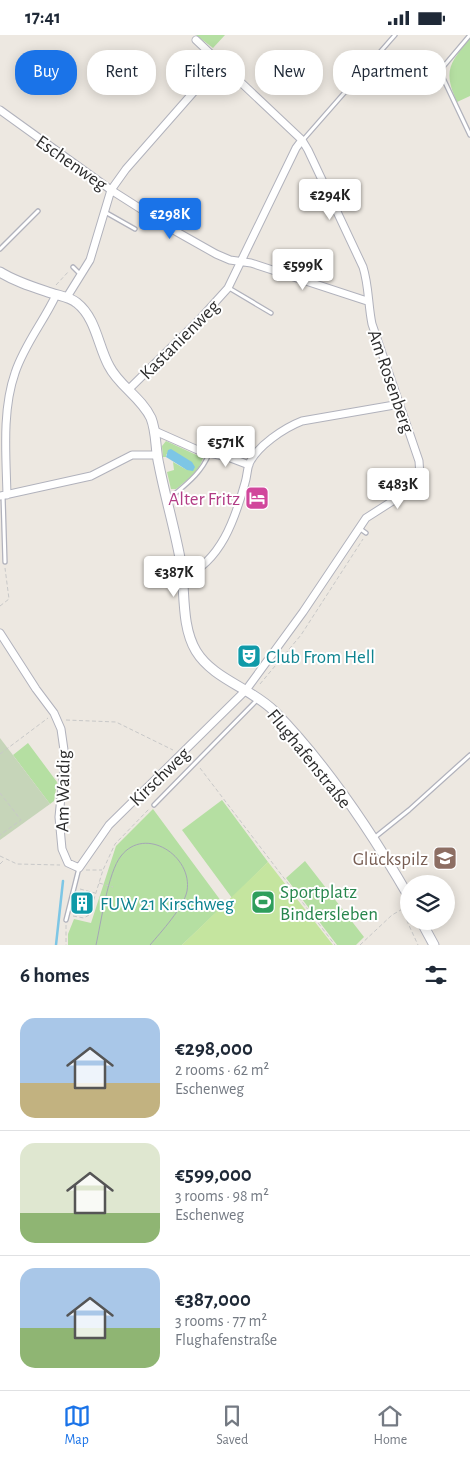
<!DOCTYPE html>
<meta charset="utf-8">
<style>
:root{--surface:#fff;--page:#f6f6f7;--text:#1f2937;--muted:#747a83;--line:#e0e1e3;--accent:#1a73e8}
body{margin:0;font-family:"Alegreya Sans",sans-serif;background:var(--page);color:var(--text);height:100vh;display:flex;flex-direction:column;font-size:19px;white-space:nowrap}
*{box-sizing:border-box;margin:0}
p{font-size:16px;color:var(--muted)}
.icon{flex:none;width:28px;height:28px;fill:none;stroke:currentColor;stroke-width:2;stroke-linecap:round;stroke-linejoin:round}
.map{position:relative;height:910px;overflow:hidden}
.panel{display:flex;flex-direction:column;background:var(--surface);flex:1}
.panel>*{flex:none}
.banner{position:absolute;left:15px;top:15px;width:440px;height:45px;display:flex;gap:10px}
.tools{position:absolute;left:400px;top:840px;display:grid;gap:10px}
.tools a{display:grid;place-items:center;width:55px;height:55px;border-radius:50%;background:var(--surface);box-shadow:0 2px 12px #0003;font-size:25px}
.price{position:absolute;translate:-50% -42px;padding:0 11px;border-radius:5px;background:#fff;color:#222;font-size:16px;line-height:32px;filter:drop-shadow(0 1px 2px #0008)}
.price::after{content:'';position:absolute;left:50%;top:30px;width:15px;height:11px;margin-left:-8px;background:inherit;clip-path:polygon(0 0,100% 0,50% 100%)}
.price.current{background:var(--accent);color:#fff}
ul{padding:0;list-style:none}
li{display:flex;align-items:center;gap:15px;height:125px;padding:0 20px}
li+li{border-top:1px solid var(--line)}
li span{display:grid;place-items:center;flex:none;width:140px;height:100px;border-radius:15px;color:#555}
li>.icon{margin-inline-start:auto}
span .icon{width:60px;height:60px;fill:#fffc;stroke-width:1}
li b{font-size:21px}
h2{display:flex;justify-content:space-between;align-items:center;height:60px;padding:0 20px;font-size:21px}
.chip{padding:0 18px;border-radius:20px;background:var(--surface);box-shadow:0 2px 12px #0003;font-size:18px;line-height:45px}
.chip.current{background:var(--accent);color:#fff}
.status{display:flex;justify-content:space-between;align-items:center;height:35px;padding:0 25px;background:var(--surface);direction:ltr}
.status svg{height:14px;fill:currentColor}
.menu{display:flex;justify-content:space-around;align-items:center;height:70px;border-top:1px solid var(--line);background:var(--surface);font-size:14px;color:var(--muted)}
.menu a{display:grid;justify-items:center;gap:2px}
.menu .current{color:var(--accent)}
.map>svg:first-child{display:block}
.green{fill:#b5dfa2}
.cemetery{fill:#c6d5b9}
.pitch{fill:#c5e59f}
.water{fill:#7dc6e5}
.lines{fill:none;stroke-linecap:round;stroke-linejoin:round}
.stream{stroke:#7dc6e5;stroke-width:2.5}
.service-casing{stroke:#b1b2bc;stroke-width:5.5}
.minor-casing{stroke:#b1b2bc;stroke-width:9}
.tertiary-casing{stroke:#b1b2bc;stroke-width:11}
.path{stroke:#c8c8c8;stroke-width:1;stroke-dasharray:4 2.5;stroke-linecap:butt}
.service{stroke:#fff;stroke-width:3}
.minor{stroke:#fff;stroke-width:7}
.tertiary{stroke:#fff;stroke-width:9}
.tram{stroke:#a4a6b5;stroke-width:1}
.labels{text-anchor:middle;stroke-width:4;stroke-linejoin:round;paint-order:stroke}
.street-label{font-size:19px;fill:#2d2d2d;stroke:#fff}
.hotel-label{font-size:19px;fill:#b23c85;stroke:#fff;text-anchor:end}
.culture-label{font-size:19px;fill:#0d838f;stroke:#fff;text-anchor:start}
.education-label{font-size:19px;fill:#785e54;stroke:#fff;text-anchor:end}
.leisure-label{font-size:19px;fill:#27864d;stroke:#fff;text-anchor:start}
</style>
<div class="status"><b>17:41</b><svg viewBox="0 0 49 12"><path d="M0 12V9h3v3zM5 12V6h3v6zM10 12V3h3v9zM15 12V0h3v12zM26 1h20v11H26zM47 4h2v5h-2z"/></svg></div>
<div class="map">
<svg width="470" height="910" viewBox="0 0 470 910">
<rect width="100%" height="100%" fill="#ede8e1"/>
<path class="green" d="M 196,0 L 225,0 L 213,13 Z
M 470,3 L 470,61 L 457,67 C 443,36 449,29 470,3 Z
M 166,406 L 203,423 C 199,437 187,445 176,454 L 171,454 L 167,437 L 174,435 L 173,427 L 187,435 L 166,419 L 166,422 L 163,422 L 162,411 Z
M 28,708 L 57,747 L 54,766 L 50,769 L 13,720 Z
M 222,765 L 268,827 L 232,863 L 182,795 Z
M 153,774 L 224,870 L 182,910 L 68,910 L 68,899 L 74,884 L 91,888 L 116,811 Z
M 305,826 L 364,902 L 356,910 L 337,910 L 286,843 Z"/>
<path class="cemetery" d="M 0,703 L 50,769 L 0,805 Z"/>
<path class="pitch" d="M 268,827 L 333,910 L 182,910 Z"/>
<path class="water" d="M 171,414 L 192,427 L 195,432 L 193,436 L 187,435 L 166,422 L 168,415 Z"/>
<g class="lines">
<path class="stream" d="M 56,910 L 63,846"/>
<g class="service-casing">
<path id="service" d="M 470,0 L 443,32 L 443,43 L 470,100
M 303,105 L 395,0
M 105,177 L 135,194
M 0,214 L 38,176
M 73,232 L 81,240
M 229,253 L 271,278
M 3,461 L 5,527
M 169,464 C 185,450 201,439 209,419
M 359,493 L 366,498
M 154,770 L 257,665
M 374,803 L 409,775 L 470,720
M 66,885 L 79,833"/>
</g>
<g class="minor-casing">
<path id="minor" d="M 0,75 L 111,155 L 177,197 L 216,219 L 230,225 L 251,228 L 367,266
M 67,262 L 90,225 L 111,155 L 126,134 L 220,27
M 128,355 L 199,285 L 228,253 L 296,113 L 302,105
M 155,396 L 200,416 L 228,422 L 249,430
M 7,460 C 6,420 2,375 15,338 C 24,310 44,286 56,260
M 0,461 L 91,441 L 132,420 L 157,420
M 184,542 C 221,526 235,484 245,448 C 247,442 247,435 249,429 C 257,411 284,393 302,386 L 400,369
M 0,598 L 36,654 L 54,678 L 61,694 L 65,722 L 59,782 L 62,814 L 68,828 L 79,833 L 109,790 L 246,655 L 303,577 L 366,483 L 413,453 L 420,441 L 419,426 L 372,289 C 368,270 369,251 363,232 L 308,115 L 302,105 L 196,5"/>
</g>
<g class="tertiary-casing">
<path id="tertiary" d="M 0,237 C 16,247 33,252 51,258 C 60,261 70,262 77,268 C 96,283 98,311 109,331 C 119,351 141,362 151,383 C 157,398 155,414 159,430 C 165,461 174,491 180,523 C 186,552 180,589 196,616 C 213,644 251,653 274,676 C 326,729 372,798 409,862
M 421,886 L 434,910"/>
</g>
<path class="path" d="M 56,250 L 69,236
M 0,571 L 9,564 L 5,533
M 260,649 L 301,600 L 363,504
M 66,685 L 116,687 L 173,715
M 0,719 L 48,683
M 200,733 L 335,910
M 0,758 L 21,785 L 0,800
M 0,821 L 17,829 L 60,830
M 0,829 L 4,825
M 86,835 L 102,835
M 99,848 L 113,852
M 80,854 L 95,858
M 407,873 L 409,876 L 407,886 L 418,910
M 73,881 L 84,883 L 89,880 L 103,835 L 115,809 L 150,773
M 66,890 L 66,910
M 360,910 L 392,880 L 406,872"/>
<use href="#service" class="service"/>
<use href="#minor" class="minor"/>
<use href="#tertiary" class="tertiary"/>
<path class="tram" d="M 96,910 C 101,888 108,837 121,821 C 145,790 193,821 187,856 C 184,872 161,897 150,910"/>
</g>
<defs>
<g id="hotel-square" transform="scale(1.25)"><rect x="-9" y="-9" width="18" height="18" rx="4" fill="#d1479c" stroke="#fff"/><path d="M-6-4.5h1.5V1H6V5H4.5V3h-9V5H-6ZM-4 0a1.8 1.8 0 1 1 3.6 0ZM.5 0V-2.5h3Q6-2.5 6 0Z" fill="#fff"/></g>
<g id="theatre-square" transform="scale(1.25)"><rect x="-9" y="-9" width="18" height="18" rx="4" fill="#0f9aa8" stroke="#fff"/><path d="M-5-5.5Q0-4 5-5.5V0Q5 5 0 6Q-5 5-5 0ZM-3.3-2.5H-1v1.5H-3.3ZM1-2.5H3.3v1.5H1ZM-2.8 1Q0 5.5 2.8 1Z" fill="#fff"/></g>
<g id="school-square" transform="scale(1.25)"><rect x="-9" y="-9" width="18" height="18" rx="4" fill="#8d6e63" stroke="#fff"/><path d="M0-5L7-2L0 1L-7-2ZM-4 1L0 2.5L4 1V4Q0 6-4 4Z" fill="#fff"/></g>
<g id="stadium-square" transform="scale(1.25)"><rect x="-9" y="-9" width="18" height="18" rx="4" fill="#2e9e5b" stroke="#fff"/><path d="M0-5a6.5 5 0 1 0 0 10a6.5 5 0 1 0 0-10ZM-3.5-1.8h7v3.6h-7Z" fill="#fff"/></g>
<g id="building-square" transform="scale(1.25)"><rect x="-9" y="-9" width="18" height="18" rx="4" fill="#0f9aa8" stroke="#fff"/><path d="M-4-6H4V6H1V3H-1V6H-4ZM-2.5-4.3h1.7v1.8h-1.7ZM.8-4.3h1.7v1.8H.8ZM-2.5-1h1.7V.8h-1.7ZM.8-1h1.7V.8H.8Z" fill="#fff"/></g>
</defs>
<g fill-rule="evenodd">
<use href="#hotel-square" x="257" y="463"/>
<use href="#theatre-square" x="249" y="621"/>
<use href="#school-square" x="445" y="823"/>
<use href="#stadium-square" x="263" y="867"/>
<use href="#building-square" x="82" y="868"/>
</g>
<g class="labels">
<g class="street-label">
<text transform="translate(72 127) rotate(35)" y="7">Eschenweg</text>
<text transform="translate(179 304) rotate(-45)" y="7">Kastanienweg</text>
<text transform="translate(392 346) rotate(71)" y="7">Am Rosenberg</text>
<text transform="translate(310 723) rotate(51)" y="7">Flughafenstraße</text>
<text transform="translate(159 741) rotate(-44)" y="7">Kirschweg</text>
<text transform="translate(62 756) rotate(-89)" y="7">Am Waidig</text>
</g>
<g class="hotel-label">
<text x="240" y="470">Alter Fritz</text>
</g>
<g class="culture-label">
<text x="266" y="628">Club From Hell</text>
<text x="100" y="875">FUW 21 Kirschweg</text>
</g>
<g class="education-label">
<text x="428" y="830">Glückspilz</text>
</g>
<g class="leisure-label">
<text x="280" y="863">Sportplatz<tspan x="280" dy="22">Bindersleben</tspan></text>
</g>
</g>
</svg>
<div class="tools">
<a><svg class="icon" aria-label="layers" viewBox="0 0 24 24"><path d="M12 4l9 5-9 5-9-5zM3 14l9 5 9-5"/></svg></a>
</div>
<b class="price" style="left:330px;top:186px">€294K</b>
<b class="price current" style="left:170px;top:205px">€298K</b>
<b class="price" style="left:303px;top:256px">€599K</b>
<b class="price" style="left:226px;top:433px">€571K</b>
<b class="price" style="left:398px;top:475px">€483K</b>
<b class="price" style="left:174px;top:563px">€387K</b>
<div class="banner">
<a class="chip current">Buy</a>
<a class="chip">Rent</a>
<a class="chip">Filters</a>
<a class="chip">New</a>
<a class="chip">Apartment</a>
</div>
</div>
<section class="panel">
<h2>6 homes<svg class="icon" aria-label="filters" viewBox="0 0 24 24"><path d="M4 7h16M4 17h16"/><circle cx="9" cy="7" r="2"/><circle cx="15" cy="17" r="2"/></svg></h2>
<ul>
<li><span style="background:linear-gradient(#a9c7e8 65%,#c2b280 0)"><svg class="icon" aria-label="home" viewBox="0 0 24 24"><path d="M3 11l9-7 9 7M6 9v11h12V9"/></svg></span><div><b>€298,000</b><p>2 rooms · 62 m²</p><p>Eschenweg</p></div></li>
<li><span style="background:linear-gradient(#dfe7d0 70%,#8fb573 0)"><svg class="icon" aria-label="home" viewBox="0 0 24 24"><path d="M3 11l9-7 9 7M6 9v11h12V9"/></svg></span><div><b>€599,000</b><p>3 rooms · 98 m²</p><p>Eschenweg</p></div></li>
<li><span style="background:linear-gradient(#a9c7e8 60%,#8fb573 0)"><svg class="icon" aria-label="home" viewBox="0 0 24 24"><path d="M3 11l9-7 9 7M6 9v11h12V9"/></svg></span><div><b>€387,000</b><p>3 rooms · 77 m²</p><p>Flughafenstraße</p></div></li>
</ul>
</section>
<nav class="menu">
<a class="current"><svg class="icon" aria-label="map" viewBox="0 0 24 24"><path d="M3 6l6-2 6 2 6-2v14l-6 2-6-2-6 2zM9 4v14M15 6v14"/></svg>Map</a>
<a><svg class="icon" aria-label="saved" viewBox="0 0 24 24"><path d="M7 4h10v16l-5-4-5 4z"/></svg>Saved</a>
<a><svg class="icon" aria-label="home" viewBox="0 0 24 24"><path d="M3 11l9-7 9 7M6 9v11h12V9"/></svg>Home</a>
</nav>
